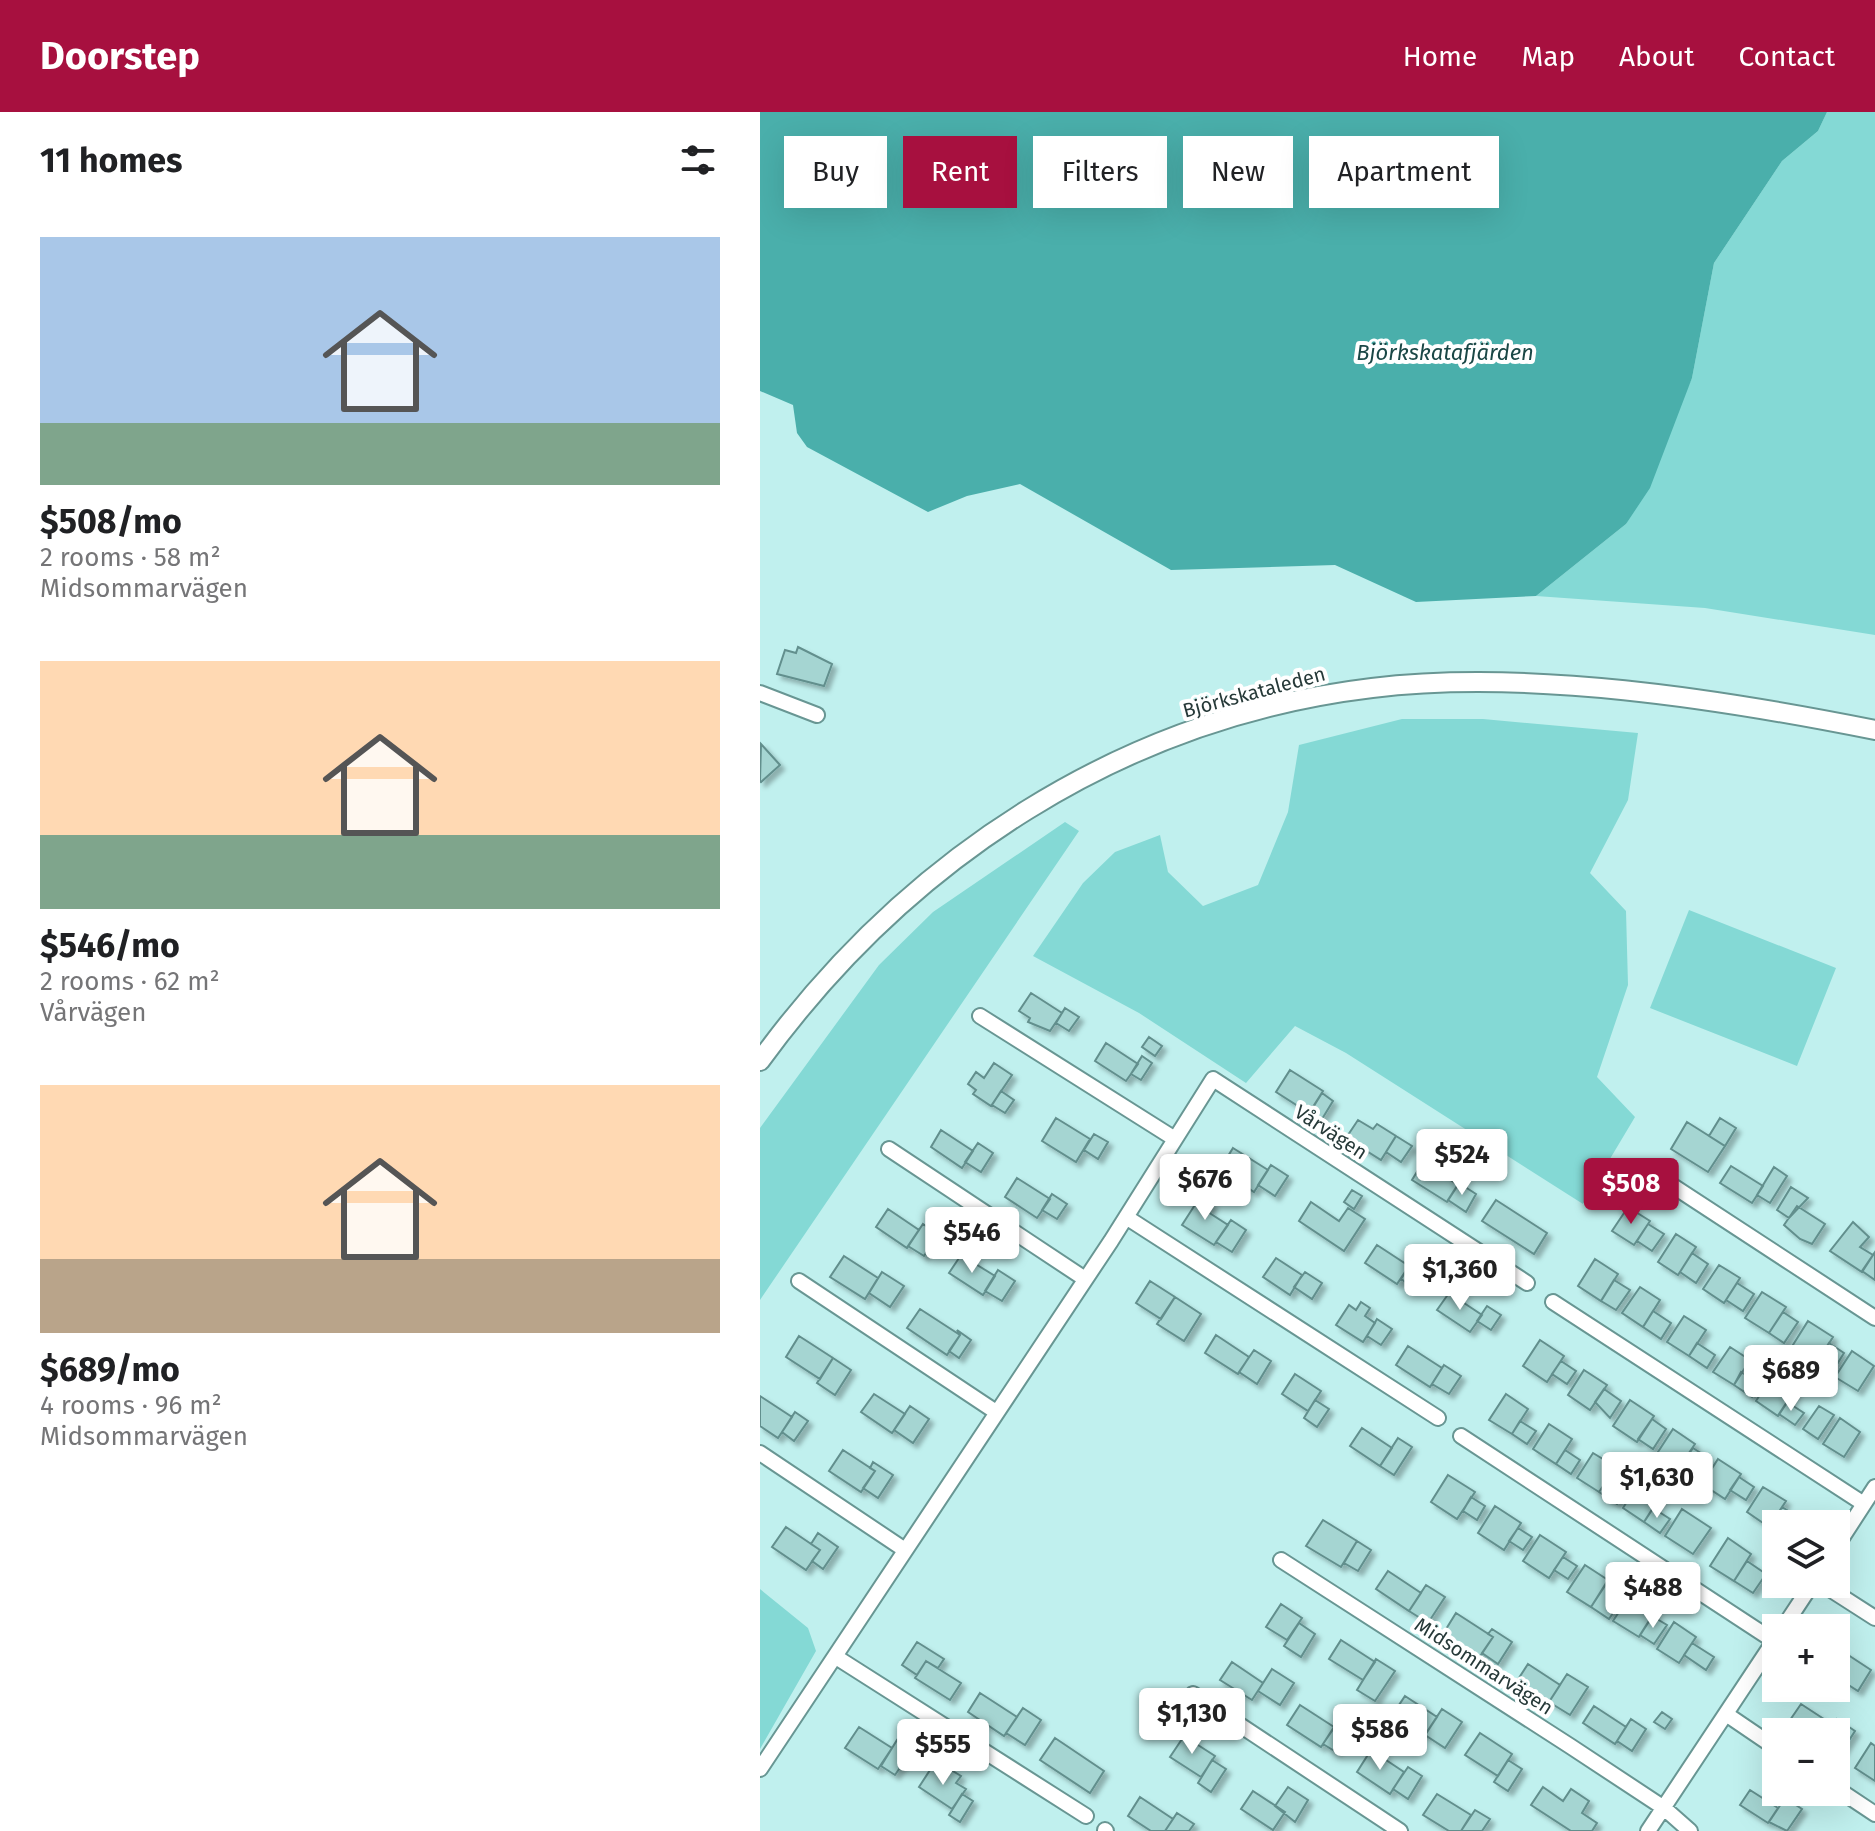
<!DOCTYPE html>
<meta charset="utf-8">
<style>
:root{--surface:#fff;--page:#f6f6f6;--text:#202124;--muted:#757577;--accent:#a7103f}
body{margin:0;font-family:"Fira Sans",sans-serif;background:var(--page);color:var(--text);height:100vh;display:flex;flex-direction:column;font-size:30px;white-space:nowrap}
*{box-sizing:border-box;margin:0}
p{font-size:26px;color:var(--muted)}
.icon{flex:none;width:44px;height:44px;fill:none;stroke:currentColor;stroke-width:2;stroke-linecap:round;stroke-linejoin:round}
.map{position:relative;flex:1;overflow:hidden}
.side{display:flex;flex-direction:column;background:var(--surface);width:760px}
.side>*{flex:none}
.hud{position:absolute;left:24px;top:24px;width:760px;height:72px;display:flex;gap:16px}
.controls{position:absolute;left:1002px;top:1398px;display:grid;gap:16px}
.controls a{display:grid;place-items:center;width:88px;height:88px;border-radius:0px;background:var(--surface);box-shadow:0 8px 32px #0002;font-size:40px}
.price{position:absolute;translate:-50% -68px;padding:0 18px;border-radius:8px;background:#fff;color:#222;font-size:26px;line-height:52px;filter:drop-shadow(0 2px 4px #0008)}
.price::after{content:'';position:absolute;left:50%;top:48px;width:24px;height:18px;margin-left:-12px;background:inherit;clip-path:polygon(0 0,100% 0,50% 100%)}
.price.active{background:var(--accent);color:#fff}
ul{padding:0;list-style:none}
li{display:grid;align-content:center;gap:16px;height:424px;padding:0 40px}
li span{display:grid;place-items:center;height:248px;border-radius:0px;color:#555}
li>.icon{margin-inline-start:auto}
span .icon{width:144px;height:144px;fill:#fffc;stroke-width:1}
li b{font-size:34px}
h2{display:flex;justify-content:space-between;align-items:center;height:96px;padding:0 40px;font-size:34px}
.chip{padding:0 28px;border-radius:0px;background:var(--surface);box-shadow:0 8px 32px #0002;font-size:28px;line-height:72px}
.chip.active{background:var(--accent);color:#fff}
header{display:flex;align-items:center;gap:48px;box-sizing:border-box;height:112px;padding:0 40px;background:var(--accent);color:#fff}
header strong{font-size:38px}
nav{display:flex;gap:44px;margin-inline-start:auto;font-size:28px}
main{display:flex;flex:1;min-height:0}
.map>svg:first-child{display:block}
.green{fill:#84d9d5}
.water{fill:#4aafab}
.building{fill:#a5d5d2;stroke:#628f8d;stroke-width:2;filter:url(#shadow)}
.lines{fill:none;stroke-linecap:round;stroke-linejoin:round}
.minor-casing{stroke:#689693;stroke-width:18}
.secondary-casing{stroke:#689693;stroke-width:22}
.minor{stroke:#fff;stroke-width:14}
.secondary{stroke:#fff;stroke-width:18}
.labels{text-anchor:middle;stroke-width:8;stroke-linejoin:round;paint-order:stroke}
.street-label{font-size:20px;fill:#263938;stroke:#fff}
.water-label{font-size:22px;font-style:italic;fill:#1a4746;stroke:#fff}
</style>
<header>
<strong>Doorstep</strong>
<nav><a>Home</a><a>Map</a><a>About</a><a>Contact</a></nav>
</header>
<main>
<section class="side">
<h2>11 homes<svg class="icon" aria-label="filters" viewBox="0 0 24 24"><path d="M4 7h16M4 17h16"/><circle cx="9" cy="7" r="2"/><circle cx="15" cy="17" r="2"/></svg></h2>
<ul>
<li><span style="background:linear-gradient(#a9c7e8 75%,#7fa58c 0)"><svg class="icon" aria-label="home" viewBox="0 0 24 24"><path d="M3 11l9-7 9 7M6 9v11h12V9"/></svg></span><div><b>$508/mo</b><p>2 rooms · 58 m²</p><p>Midsommarvägen</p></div></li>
<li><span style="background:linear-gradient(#ffd9b3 70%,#7fa58c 0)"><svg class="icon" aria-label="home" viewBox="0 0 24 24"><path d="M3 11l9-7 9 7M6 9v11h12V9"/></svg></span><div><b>$546/mo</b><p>2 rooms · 62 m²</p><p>Vårvägen</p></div></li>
<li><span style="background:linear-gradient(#ffd9b3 70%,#b9a48a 0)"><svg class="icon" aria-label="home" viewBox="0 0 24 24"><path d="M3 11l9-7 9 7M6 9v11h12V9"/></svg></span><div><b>$689/mo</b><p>4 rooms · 96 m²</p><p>Midsommarvägen</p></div></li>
</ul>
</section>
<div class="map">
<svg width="1115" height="1719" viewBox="0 0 1115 1719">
<defs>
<filter id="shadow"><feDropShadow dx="4.5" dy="4.5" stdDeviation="2" flood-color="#0004"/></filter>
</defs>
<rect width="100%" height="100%" fill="#c0f0ee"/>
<path class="green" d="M 1067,0 L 1115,0 L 1115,523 L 945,496 L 776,484 L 866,412 L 932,266 L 954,151 L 1022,49 L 1058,19 Z
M 642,607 L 723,607 L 878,621 L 868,688 L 830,761 L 866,799 L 868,873 L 837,965 L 875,1005 L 823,1092 L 586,941 L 535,914 L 486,971 L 379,901 L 273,844 L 323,771 L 355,740 L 400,723 L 408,760 L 443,794 L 498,773 L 528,700 L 539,633 Z
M 305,710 L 319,719 L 0,1188 L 0,1016 L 119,853 L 173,800 Z
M 929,798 L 1076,856 L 1037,954 L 890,896 Z
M 0,1477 L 48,1516 L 56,1539 L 0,1637 Z"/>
<path class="water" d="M 0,0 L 1067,0 L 1058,19 L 1022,49 L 954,151 L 932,266 L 890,376 L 866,412 L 776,484 L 656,490 L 575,453 L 411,458 L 260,372 L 207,384 L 168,400 L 47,335 L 37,321 L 33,293 L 0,279 Z"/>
<path class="building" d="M 38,535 L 72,552 L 64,574 L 17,562 L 25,538 L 36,541 Z
M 1,632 L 20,653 L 1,670 L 0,669 Z
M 271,881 L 302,901 L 290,919 L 268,910 L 270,906 L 259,899 Z
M 305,896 L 319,905 L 309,919 L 296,911 Z
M 389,925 L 402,934 L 395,944 L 382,935 Z
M 346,931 L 378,952 L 366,969 L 335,949 Z
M 382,944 L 392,951 L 381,968 L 371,962 Z
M 234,951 L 252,963 L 231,994 L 213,982 L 216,978 L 208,972 L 216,960 L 224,966 Z
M 530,958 L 563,979 L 549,1001 L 516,980 Z
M 241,979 L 254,988 L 245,1001 L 232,993 Z
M 562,981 L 573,989 L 559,1012 L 547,1005 Z
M 296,1006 L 330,1027 L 316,1050 L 282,1029 Z
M 960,1006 L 976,1016 L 965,1034 L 949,1024 Z
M 598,1008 L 613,1017 L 617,1012 L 636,1024 L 621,1048 L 586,1026 Z
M 927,1010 L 965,1034 L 948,1060 L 911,1037 Z
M 181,1018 L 213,1039 L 202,1056 L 171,1035 Z
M 334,1022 L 348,1030 L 338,1047 L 324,1038 Z
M 636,1024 L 652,1034 L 641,1050 L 626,1040 Z
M 218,1031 L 233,1041 L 221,1060 L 205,1050 Z
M 473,1036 L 508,1058 L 494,1080 L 460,1057 Z
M 663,1050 L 698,1073 L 687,1090 L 652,1068 Z
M 511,1053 L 528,1064 L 515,1084 L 498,1073 Z
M 971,1054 L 1003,1074 L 992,1091 L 960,1071 Z
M 1014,1055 L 1027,1064 L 1010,1091 L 997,1083 Z
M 257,1066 L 290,1087 L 277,1106 L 245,1085 Z
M 699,1071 L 716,1082 L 706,1100 L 688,1088 Z
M 1031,1075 L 1048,1086 L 1029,1106 L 1017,1098 Z
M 592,1078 L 602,1084 L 594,1097 L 584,1090 Z
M 292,1082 L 307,1092 L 297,1107 L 282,1098 Z
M 440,1085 L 453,1093 L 448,1100 L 468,1113 L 454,1133 L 422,1113 Z
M 736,1088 L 787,1121 L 774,1142 L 722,1109 Z
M 551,1090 L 579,1109 L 588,1096 L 605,1107 L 584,1139 L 539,1109 Z
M 1037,1094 L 1065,1112 L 1052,1132 L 1040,1127 L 1024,1113 Z
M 868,1095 L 890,1109 L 874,1133 L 852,1119 Z
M 128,1097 L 159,1118 L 147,1136 L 116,1115 Z
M 471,1108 L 486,1118 L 472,1140 L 456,1130 Z
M 1093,1110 L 1109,1125 L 1100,1135 L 1113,1143 L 1102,1160 L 1070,1139 Z
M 163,1112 L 178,1122 L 164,1144 L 148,1134 Z
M 888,1112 L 904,1122 L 892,1139 L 877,1129 Z
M 916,1122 L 936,1135 L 918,1163 L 898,1150 Z
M 617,1133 L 649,1154 L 637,1172 L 605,1151 Z
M 1115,1140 L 1115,1168 L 1102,1159 Z
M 932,1141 L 948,1152 L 936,1171 L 920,1160 Z
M 201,1143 L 235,1164 L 223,1183 L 189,1161 Z
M 84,1144 L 118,1166 L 105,1187 L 70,1165 Z
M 516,1146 L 542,1163 L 530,1183 L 503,1165 Z
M 835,1147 L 858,1162 L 841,1189 L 818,1174 Z
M 653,1148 L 665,1155 L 653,1175 L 641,1167 Z
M 959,1153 L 980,1166 L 964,1191 L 943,1177 Z
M 238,1158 L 255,1169 L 242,1189 L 225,1179 Z
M 122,1160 L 144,1174 L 130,1195 L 109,1181 Z
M 545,1160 L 562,1171 L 552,1187 L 534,1175 Z
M 854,1168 L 870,1178 L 856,1198 L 841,1189 Z
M 390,1169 L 415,1185 L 401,1207 L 376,1191 Z
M 977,1171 L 994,1182 L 983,1199 L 966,1188 Z
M 880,1175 L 900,1188 L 883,1215 L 862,1201 Z
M 1002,1180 L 1026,1195 L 1009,1221 L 985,1206 Z
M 689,1181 L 722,1203 L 710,1220 L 677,1198 Z
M 415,1185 L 441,1202 L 424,1229 L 397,1212 Z
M 601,1190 L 610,1196 L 605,1204 L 615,1211 L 603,1230 L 576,1213 L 589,1193 L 596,1198 Z
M 727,1194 L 741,1203 L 731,1218 L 717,1209 Z
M 160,1197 L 200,1223 L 187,1243 L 147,1216 Z
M 893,1199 L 911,1211 L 901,1227 L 883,1215 Z
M 1023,1200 L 1038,1210 L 1024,1231 L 1009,1221 Z
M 924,1204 L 946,1218 L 929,1244 L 907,1230 Z
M 617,1207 L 632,1217 L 621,1233 L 607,1224 Z
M 1048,1209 L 1073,1225 L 1056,1252 L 1031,1236 Z
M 197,1218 L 211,1228 L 199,1246 L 189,1239 L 200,1223 Z
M 456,1223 L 489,1245 L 478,1262 L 445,1241 Z
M 39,1224 L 73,1246 L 60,1267 L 26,1245 Z
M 780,1228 L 804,1244 L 787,1270 L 763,1254 Z
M 937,1231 L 955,1243 L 947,1256 L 929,1244 Z
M 1069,1231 L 1084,1241 L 1071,1262 L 1056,1252 Z
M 648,1234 L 682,1256 L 670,1275 L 636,1253 Z
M 970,1235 L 990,1248 L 974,1273 L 953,1260 Z
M 494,1238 L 511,1249 L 497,1272 L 479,1260 Z
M 1092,1239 L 1114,1254 L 1098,1279 L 1075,1265 Z
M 73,1246 L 91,1258 L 75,1283 L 57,1271 Z
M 801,1249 L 816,1259 L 807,1272 L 792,1262 Z
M 684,1253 L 701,1264 L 689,1282 L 672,1272 Z
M 824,1258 L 847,1273 L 830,1298 L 808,1283 Z
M 981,1260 L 1000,1272 L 992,1285 L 974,1273 Z
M 535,1262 L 561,1279 L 548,1299 L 522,1282 Z
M 1013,1262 L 1036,1277 L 1018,1304 L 996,1289 Z
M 844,1277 L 861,1289 L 850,1306 L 835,1290 Z
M 114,1282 L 145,1302 L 132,1321 L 101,1300 Z
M 746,1282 L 768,1297 L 752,1322 L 729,1308 Z
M 0,1284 L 32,1305 L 18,1326 L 0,1314 Z
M 555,1288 L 569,1297 L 557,1315 L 544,1306 Z
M 870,1288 L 894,1304 L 877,1330 L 853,1314 Z
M 1027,1290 L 1044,1301 L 1035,1313 L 1019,1302 Z
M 150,1294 L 169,1307 L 153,1331 L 134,1318 Z
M 1059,1294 L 1074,1303 L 1058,1327 L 1043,1317 Z
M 35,1300 L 48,1309 L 34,1329 L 22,1320 Z
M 1080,1306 L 1100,1320 L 1084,1345 L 1063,1332 Z
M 892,1307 L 906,1317 L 893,1337 L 878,1327 Z
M 760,1309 L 776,1319 L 767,1332 L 752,1322 Z
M 789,1312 L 812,1327 L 796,1352 L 773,1337 Z
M 602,1316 L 632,1336 L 620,1354 L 590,1334 Z
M 913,1317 L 935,1332 L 918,1357 L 896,1343 Z
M 638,1326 L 652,1335 L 634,1363 L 620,1354 Z
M 933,1336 L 950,1347 L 942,1360 L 924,1349 Z
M 83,1338 L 115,1359 L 101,1380 L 69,1359 Z
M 805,1338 L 820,1348 L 811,1362 L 796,1352 Z
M 833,1341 L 856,1355 L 839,1380 L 817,1366 Z
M 958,1347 L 981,1362 L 965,1387 L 942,1372 Z
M 113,1350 L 133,1363 L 118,1386 L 103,1376 L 115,1359 L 110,1356 Z
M 852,1362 L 869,1373 L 857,1392 L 839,1380 Z
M 688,1363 L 715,1380 L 697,1407 L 671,1390 Z
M 979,1365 L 994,1375 L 986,1388 L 970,1378 Z
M 879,1370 L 901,1384 L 884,1410 L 863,1396 Z
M 1003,1375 L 1026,1389 L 1009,1415 L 987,1400 Z
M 711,1385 L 725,1394 L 717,1408 L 703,1399 Z
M 735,1394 L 761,1411 L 744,1438 L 718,1421 Z
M 1022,1395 L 1043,1408 L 1040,1412 L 1021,1412 L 1014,1407 Z
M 893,1396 L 910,1407 L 900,1421 L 884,1410 Z
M 922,1397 L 951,1416 L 933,1442 L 905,1424 Z
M 563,1408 L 597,1429 L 581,1455 L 546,1434 Z
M 26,1415 L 60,1438 L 46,1458 L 12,1435 Z
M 758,1416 L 772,1425 L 763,1438 L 749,1429 Z
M 58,1421 L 78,1435 L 63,1457 L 52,1449 L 60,1438 L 51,1432 Z
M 780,1423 L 806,1440 L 789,1466 L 763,1449 Z
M 968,1426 L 991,1442 L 974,1469 L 950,1454 Z
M 597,1429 L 611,1438 L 598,1459 L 584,1451 Z
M 803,1445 L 817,1454 L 808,1467 L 794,1458 Z
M 987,1449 L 1006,1462 L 993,1481 L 974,1469 Z
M 825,1453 L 848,1468 L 831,1495 L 807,1480 Z
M 628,1459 L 661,1481 L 649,1499 L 616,1477 Z
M 854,1460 L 872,1472 L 849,1507 L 831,1495 Z
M 666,1473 L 685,1485 L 668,1511 L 649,1499 Z
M 870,1483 L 895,1500 L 879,1525 L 853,1509 Z
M 521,1492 L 542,1506 L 527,1528 L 506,1515 Z
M 696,1501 L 733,1525 L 719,1546 L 683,1522 Z
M 892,1504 L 907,1513 L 894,1532 L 880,1523 Z
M 914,1510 L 936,1525 L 919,1551 L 897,1537 Z
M 539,1511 L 555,1522 L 541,1545 L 524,1534 Z
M 732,1517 L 752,1530 L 738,1552 L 722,1541 L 733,1525 L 728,1522 Z
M 581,1528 L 615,1550 L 603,1568 L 569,1547 Z
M 157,1530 L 184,1547 L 178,1556 L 166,1549 L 157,1563 L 142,1553 Z
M 932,1531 L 954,1545 L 946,1558 L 924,1543 Z
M 1076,1535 L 1111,1558 L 1098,1579 L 1076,1565 Z
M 616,1547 L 635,1559 L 615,1589 L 597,1578 Z
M 166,1549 L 201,1571 L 190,1588 L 155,1566 Z
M 472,1550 L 503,1571 L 492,1588 L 460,1568 Z
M 768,1552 L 800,1573 L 789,1590 L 757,1569 Z
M 512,1557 L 534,1571 L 520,1593 L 498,1579 Z
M 807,1562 L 828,1575 L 810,1603 L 789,1590 Z
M 220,1581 L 257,1605 L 244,1624 L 208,1600 Z
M 645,1584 L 677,1605 L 665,1623 L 633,1602 Z
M 1041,1592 L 1073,1613 L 1068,1620 L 1042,1620 L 1028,1611 Z
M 540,1593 L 574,1615 L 561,1635 L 527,1613 Z
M 599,1594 L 616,1606 L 608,1619 L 590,1608 Z
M 834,1594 L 866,1615 L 855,1632 L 823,1611 Z
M 263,1596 L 281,1608 L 265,1633 L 246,1621 Z
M 682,1597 L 702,1610 L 685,1636 L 665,1623 Z
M 902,1600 L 912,1607 L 905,1617 L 894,1610 Z
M 871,1607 L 886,1617 L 872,1639 L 857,1629 Z
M 1077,1607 L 1095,1619 L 1081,1641 L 1076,1637 L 1076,1620 L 1068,1620 Z
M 578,1610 L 590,1618 L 576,1640 L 563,1632 Z
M 99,1615 L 132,1636 L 118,1657 L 85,1636 Z
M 720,1621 L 752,1642 L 738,1664 L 705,1643 Z
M 424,1624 L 455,1644 L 441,1665 L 410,1645 Z
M 295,1626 L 344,1659 L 330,1681 L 280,1648 Z
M 137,1628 L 152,1638 L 135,1663 L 121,1654 Z
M 1111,1631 L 1115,1634 L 1115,1669 L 1095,1656 Z
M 611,1638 L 644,1660 L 630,1682 L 597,1660 Z
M 452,1648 L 466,1657 L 451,1680 L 438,1671 Z
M 748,1648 L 762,1657 L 748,1679 L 734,1670 Z
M 172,1655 L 187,1665 L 191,1658 L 201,1664 L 196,1671 L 206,1677 L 192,1697 L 159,1675 Z
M 648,1655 L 662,1664 L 648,1687 L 633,1677 Z
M 528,1675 L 548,1688 L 535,1710 L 515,1694 Z
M 783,1675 L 803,1689 L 811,1677 L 829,1689 L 822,1701 L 837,1711 L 832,1719 L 811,1719 L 771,1693 Z
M 990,1678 L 1018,1696 L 1008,1711 L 980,1693 Z
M 493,1679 L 525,1700 L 513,1718 L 481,1697 Z
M 202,1682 L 213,1689 L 200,1710 L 189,1703 Z
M 677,1682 L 711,1703 L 701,1719 L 689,1719 L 663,1703 Z
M 380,1685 L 413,1707 L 405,1719 L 391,1719 L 368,1704 Z
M 1025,1686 L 1042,1697 L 1027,1719 L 1009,1710 Z
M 715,1698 L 730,1707 L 722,1719 L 701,1719 Z
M 417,1701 L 434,1712 L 429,1719 L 405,1719 Z"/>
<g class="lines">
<g class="minor-casing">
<path id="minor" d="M 0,581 L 57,603
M 220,904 L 415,1027
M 129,1037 L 325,1167
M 890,1059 L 1115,1206
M 366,1105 L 678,1306
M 39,1169 L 236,1300
M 793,1190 L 1104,1392
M 701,1324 L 1014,1529
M 0,1341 L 145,1438
M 1076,1435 L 1115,1375
M 521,1448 L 810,1634 L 904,1696 L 930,1719
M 1062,1472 L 1115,1506
M 1023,1516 L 1052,1472
M 76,1545 L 326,1704
M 433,1582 L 640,1719
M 966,1602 L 1016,1636
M 0,1657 L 351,1129 L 453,967 L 767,1171
M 1076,1676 L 1115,1702
M 345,1718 L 346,1719
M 888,1719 L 1016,1526"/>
</g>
<g class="secondary-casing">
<path id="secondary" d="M 0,949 C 147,747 361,606 612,576 C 769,557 960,587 1115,618"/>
</g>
<use href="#minor" class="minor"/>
<use href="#secondary" class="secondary"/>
</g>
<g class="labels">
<g class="street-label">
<text transform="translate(494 580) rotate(-15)" y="7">Björkskataleden</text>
<text transform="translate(571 1020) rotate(33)" y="7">Vårvägen</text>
<text transform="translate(724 1554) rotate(33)" y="7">Midsommarvägen</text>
</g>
<g class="water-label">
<text x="685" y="248">Björkskatafjärden</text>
</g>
</g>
</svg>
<div class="controls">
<a><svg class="icon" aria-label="layers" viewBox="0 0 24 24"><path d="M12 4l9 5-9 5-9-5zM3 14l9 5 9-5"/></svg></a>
<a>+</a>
<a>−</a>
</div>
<b class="price" style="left:702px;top:1085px">$524</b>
<b class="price" style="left:445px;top:1110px">$676</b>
<b class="price active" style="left:871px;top:1114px">$508</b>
<b class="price" style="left:212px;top:1163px">$546</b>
<b class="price" style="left:700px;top:1200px">$1,360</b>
<b class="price" style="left:1031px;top:1301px">$689</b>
<b class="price" style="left:897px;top:1408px">$1,630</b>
<b class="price" style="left:893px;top:1518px">$488</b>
<b class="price" style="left:432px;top:1644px">$1,130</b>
<b class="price" style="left:620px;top:1660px">$586</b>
<b class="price" style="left:183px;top:1675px">$555</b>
<div class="hud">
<a class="chip">Buy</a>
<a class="chip active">Rent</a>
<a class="chip">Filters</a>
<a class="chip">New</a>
<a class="chip">Apartment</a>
</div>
</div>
</main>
